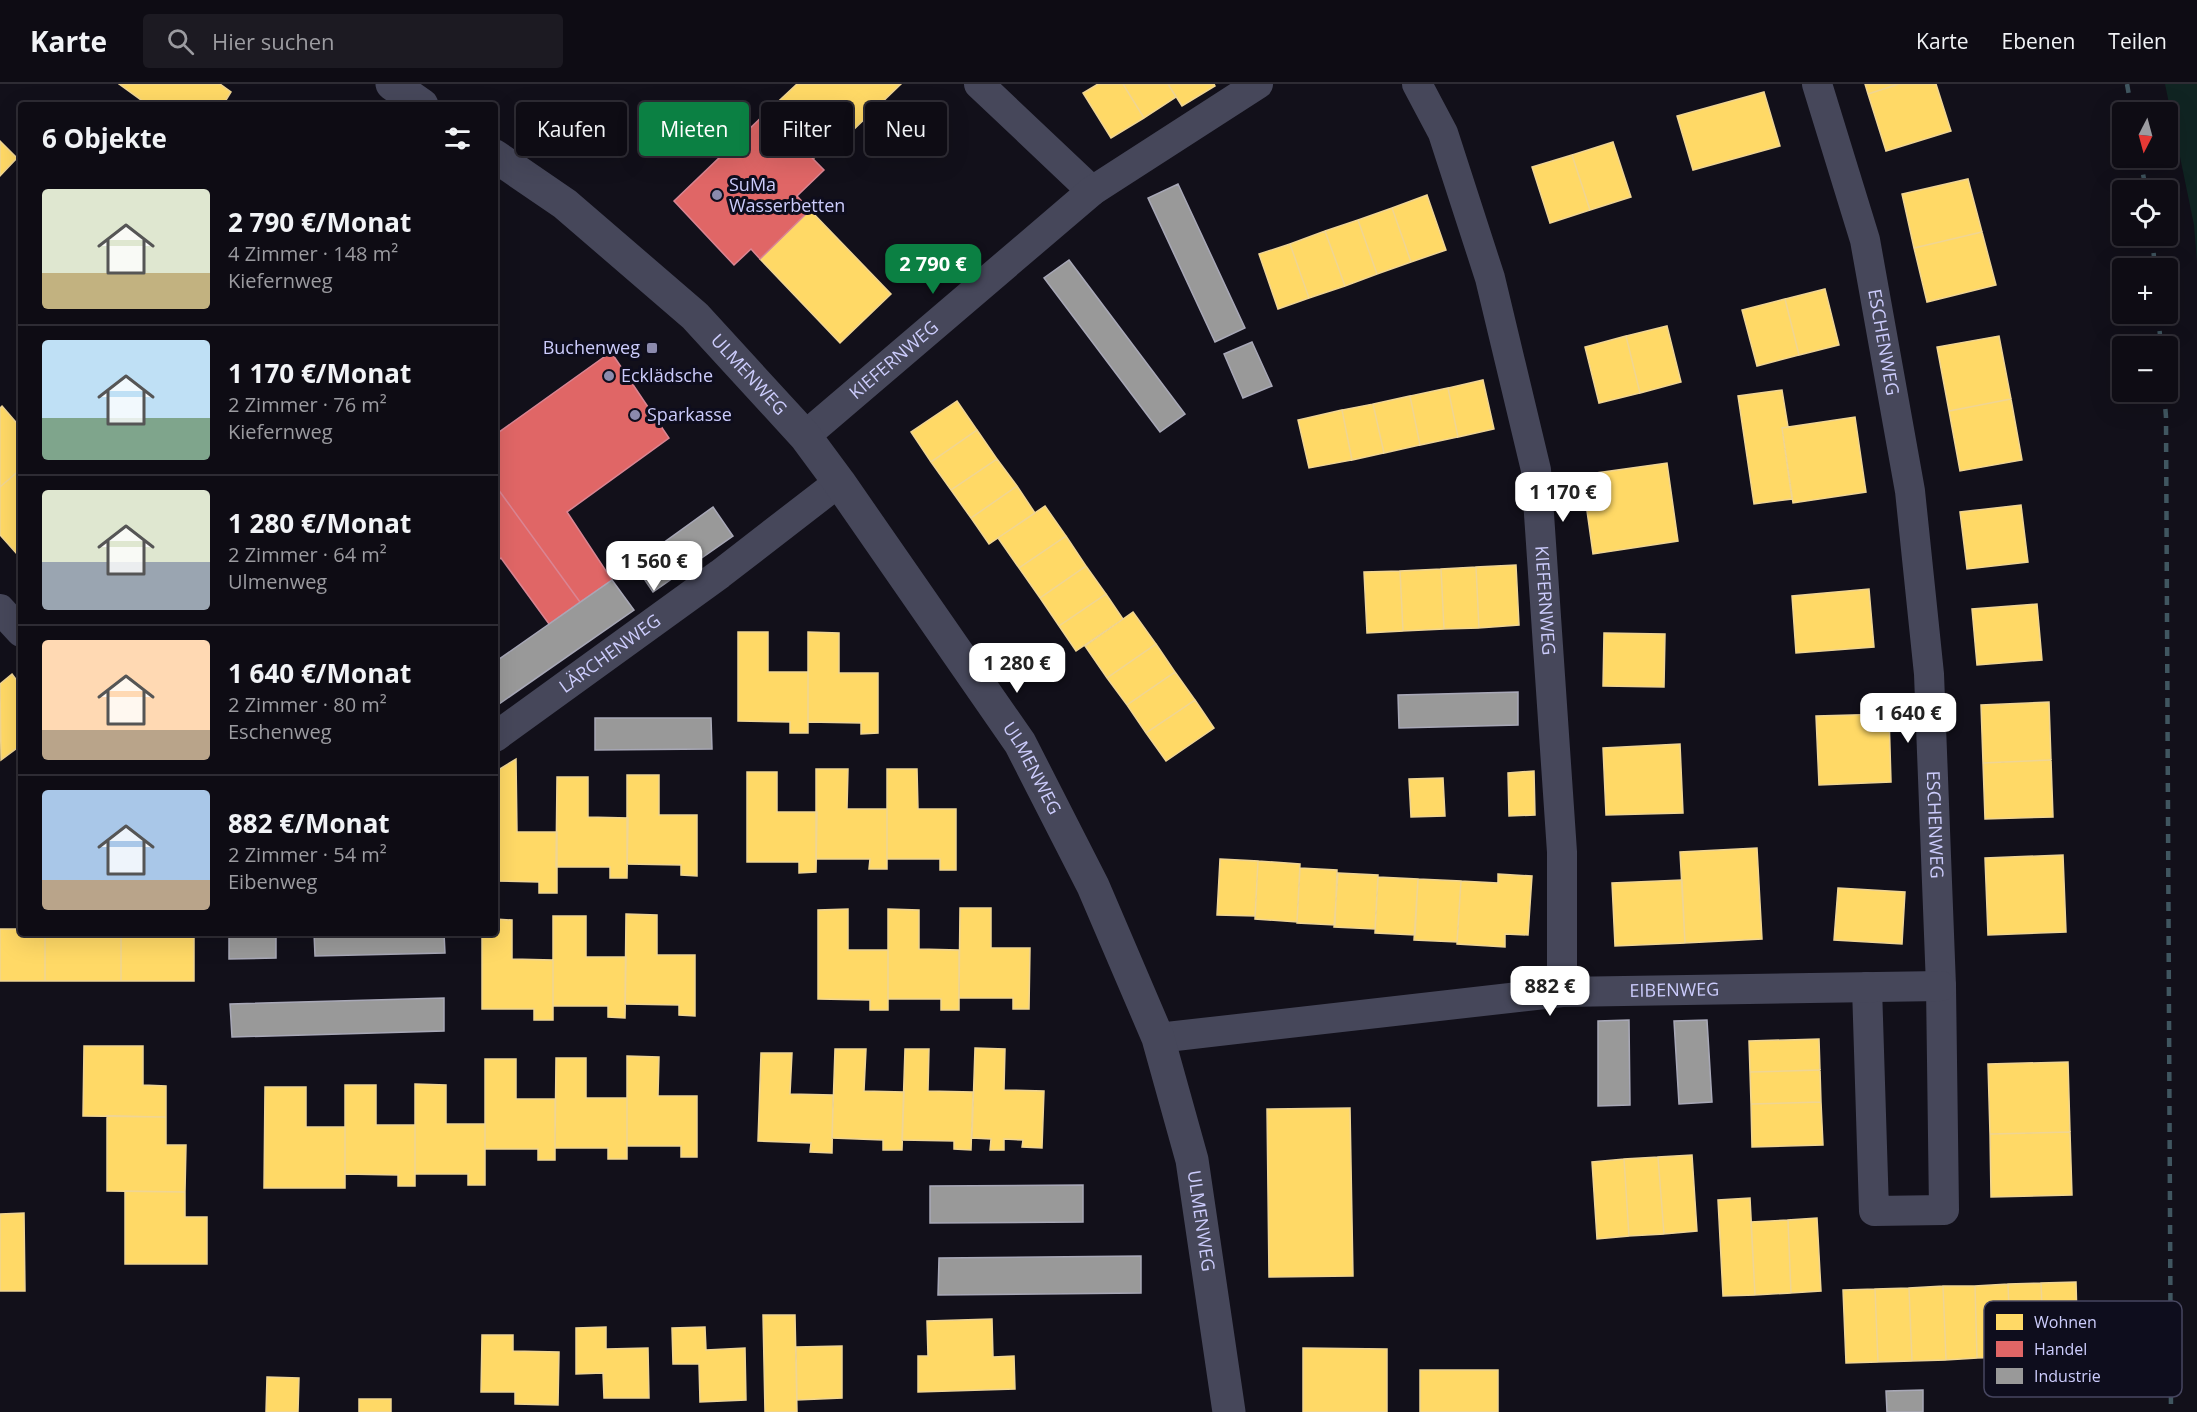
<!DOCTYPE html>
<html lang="de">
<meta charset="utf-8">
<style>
:root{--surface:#0e0c14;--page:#1c1a22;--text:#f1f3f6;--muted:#9b9ba0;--line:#2e2c34;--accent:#0b8043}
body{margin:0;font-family:"Open Sans",sans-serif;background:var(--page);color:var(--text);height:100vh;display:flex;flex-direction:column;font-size:22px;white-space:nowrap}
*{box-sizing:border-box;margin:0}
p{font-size:20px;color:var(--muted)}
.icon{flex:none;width:33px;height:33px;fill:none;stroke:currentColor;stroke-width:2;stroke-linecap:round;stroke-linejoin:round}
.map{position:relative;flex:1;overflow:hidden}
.panel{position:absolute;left:18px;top:18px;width:480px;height:834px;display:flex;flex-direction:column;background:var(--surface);border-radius:6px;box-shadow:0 6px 24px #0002,0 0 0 2px var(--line)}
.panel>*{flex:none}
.top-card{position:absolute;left:516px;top:18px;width:570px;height:54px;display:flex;gap:12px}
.needle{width:39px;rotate:186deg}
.fabs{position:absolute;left:2112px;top:18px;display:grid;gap:12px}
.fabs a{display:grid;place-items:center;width:66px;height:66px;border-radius:6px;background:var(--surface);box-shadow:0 6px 24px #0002,0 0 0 2px var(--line);font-size:30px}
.price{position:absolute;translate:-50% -51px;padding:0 14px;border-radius:12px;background:#fff;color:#222;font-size:20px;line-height:39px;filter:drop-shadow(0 2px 3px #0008)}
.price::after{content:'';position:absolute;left:50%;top:36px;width:18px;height:14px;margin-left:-9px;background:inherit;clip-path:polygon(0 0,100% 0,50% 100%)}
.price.on{background:var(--accent);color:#fff}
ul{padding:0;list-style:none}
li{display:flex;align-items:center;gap:18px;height:150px;padding:0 24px}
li+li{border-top:2px solid var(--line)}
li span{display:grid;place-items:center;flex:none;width:168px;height:120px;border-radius:6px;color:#555}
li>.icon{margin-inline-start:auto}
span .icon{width:72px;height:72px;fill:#fffc;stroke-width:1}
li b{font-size:26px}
h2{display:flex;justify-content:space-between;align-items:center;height:72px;padding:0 24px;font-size:26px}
.pill{padding:0 21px;border-radius:6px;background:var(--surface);box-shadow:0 6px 24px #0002,0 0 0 2px var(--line);font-size:21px;line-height:54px}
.pill.on{background:var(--accent);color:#fff}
header{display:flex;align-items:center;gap:36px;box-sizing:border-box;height:84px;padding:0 30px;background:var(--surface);border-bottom:2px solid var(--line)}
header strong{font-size:28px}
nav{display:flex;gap:33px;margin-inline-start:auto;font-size:21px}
.search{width:420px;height:54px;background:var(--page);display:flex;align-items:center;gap:15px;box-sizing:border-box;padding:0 21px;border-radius:6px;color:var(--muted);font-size:22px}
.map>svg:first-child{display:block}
.green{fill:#102422}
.homes{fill:#ffd966;stroke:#f0d593;stroke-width:1.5}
.shops{fill:#e06666;stroke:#da8593;stroke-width:1.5}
.industry{fill:#999;stroke:#a8a8b7;stroke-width:1.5}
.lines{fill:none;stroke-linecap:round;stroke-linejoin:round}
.minor{stroke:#46475a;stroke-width:30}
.tertiary{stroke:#46475a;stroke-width:33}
.rail{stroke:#405660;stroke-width:4.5;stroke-dasharray:9 8;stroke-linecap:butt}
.poi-dot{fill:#8b8aad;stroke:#0e0d1d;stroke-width:2}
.labels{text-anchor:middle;stroke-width:6;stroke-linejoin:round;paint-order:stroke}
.poi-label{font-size:18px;fill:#ccccfc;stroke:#0e0d1d;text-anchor:start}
.street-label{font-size:18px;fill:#ccccfc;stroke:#0e0d1d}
.key{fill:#0e0d1d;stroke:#474660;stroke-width:1.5}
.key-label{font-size:16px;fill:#ccccfc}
</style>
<header>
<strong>Karte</strong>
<div class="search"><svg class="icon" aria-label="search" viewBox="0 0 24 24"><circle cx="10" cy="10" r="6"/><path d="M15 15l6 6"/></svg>Hier suchen</div>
<nav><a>Karte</a><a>Ebenen</a><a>Teilen</a></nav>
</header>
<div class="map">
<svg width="2197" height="1328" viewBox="0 0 2197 1328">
<rect width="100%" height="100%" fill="#12101a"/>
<path class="green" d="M 2165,0 L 2197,0 L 2197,178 L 2194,141 Z"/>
<path class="homes" d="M 119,0 L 220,0 L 231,8 L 223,21 L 148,21 Z
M 797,0 L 901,0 L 848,51 L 843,47 L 814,74 L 767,28 Z
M 1098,0 L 1123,0 L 1144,34 L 1111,54 L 1083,9 Z
M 1123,0 L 1168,0 L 1176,13 L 1144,34 Z
M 1168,0 L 1214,0 L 1215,2 L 1182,22 Z
M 1865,0 L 1899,0 L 1868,10 Z
M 1899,0 L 1936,0 L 1951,47 L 1886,67 L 1868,10 Z
M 1764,8 L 1780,62 L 1693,86 L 1677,32 Z
M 0,57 L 17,74 L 0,92 Z
M 1613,58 L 1631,113 L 1590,126 L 1572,71 Z
M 1572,71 L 1590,126 L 1550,139 L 1532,83 Z
M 1968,95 L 1982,148 L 1914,164 L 1902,110 Z
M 1427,111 L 1446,166 L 1411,178 L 1392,124 Z
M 1392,124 L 1411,178 L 1377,190 L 1358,136 Z
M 810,126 L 891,210 L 840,259 L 760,175 Z
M 1358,136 L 1377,190 L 1345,202 L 1325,147 Z
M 1325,147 L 1345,202 L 1309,214 L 1290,160 Z
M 1982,148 L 1996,201 L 1927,218 L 1914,164 Z
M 1290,160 L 1309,214 L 1278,225 L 1259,170 Z
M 1825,205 L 1839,261 L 1799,271 L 1785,215 Z
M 1785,215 L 1799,271 L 1757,282 L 1742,226 Z
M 1667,242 L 1681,298 L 1640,309 L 1626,252 Z
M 1626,252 L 1640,309 L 1599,319 L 1585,263 Z
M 1999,252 L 2011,315 L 1949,327 L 1937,263 Z
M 1483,296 L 1494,345 L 1458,353 L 1448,304 Z
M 1448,304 L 1458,353 L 1420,361 L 1410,312 Z
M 1782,306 L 1788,343 L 1782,344 L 1792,415 L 1754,420 L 1738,312 Z
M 1410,312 L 1420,361 L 1384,369 L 1373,320 Z
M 2011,315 L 2022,376 L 1960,387 L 1949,327 Z
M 957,317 L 977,346 L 931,378 L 911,348 Z
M 1373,320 L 1384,369 L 1352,376 L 1342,326 Z
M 2,322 L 21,344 L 21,385 L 0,403 L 0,324 Z
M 1342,326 L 1352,376 L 1309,384 L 1298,336 Z
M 1855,333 L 1866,408 L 1793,419 L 1782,344 Z
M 977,346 L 997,375 L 951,406 L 931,378 Z
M 997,375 L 1017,402 L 971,434 L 951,406 Z
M 1667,379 L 1678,457 L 1593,470 L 1582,391 Z
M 21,385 L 21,467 L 17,470 L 0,451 L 0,403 Z
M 1017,402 L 1035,429 L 989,460 L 971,434 Z
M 2021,421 L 2028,478 L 1967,485 L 1960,428 Z
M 1045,422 L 1066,452 L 1019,484 L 998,454 Z
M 1066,452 L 1086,482 L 1040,514 L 1019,484 Z
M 1516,481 L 1519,541 L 1479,544 L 1476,483 Z
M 1086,482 L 1106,510 L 1059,542 L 1040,514 Z
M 1476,483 L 1479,544 L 1444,545 L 1441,485 Z
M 1441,485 L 1444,545 L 1403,547 L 1400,487 Z
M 1400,487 L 1403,547 L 1367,549 L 1364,488 Z
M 1869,505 L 1874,563 L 1796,569 L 1792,512 Z
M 1106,510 L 1123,535 L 1076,567 L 1059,542 Z
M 2037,520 L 2042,576 L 1977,581 L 1972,525 Z
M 1133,528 L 1156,560 L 1107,594 L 1085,562 Z
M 738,548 L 768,548 L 768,588 L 808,588 L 808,649 L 790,649 L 790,638 L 738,637 Z
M 808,548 L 839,549 L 839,589 L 878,589 L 878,649 L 861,650 L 861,639 L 808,638 Z
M 1604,549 L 1665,550 L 1664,603 L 1603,602 Z
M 1156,560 L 1175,588 L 1127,621 L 1107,594 Z
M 1175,588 L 1195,616 L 1146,649 L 1127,621 Z
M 12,590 L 21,602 L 21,661 L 1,676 L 0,600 Z
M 1195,616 L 1214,644 L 1166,677 L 1146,649 Z
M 2049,618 L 2051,676 L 1983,679 L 1981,621 Z
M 1889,630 L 1891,698 L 1819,701 L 1816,632 Z
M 1680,660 L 1683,729 L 1606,731 L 1603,664 Z
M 516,675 L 517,748 L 557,748 L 557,809 L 539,809 L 539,798 L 495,797 L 495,688 Z
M 2051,676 L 2053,733 L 1985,735 L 1983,679 Z
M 816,685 L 848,685 L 847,725 L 887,725 L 887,785 L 869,785 L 870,775 L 816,775 Z
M 887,685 L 917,685 L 918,725 L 956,725 L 956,786 L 940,786 L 940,775 L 887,775 Z
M 1534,687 L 1535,731 L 1509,732 L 1508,689 Z
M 747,688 L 777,688 L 777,728 L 817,728 L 816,788 L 799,789 L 799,778 L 747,778 Z
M 627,691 L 659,691 L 659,731 L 697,731 L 697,792 L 681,791 L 681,781 L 627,780 Z
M 557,693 L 588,693 L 588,733 L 628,734 L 627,794 L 610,794 L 610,783 L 556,783 Z
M 1443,694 L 1445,732 L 1411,733 L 1409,695 Z
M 1757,764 L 1762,855 L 1685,859 L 1680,768 Z
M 2063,771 L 2066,848 L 1988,851 L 1985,774 Z
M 1220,775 L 1258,777 L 1255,832 L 1217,831 Z
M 1258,777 L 1300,780 L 1297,838 L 1255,835 Z
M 1300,784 L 1337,786 L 1335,841 L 1297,839 Z
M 1338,789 L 1378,791 L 1375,845 L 1334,843 Z
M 1498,790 L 1532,792 L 1528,851 L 1505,850 L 1505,863 L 1457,860 L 1461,797 L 1498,799 Z
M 1378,793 L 1418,795 L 1415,851 L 1375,849 Z
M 1418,795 L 1461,797 L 1457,858 L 1414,856 Z
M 1682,796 L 1685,859 L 1615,862 L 1612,799 Z
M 1838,804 L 1905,808 L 1902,860 L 1834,856 Z
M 18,824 L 21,824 L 21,849 L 45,849 L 45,897 L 0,897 L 0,845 L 18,845 Z
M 960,824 L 991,824 L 991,864 L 1030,864 L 1029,925 L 1013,925 L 1013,914 L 959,914 Z
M 848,825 L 848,866 L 888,866 L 888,926 L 870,926 L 870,916 L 818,915 L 818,826 Z
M 888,825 L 919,826 L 919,865 L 959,866 L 959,926 L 941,926 L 941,915 L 888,915 Z
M 626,830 L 657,831 L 657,871 L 695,871 L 695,932 L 679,931 L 679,921 L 625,920 Z
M 553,832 L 586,832 L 586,873 L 626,873 L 625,934 L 608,933 L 608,922 L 553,922 Z
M 495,835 L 512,836 L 512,875 L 553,876 L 553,936 L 534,936 L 534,925 L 482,925 L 482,849 L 495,849 Z
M 45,849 L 121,849 L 121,897 L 45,897 Z
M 121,849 L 194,849 L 194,897 L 121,897 Z
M 1819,955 L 1820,986 L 1750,988 L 1749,957 Z
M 84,962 L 143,962 L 143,1001 L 166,1002 L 166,1033 L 83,1032 Z
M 975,964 L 1005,965 L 1004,1006 L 1044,1007 L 1042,1064 L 1022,1063 L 1023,1056 L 1004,1055 L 1004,1066 L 990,1066 L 991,1055 L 972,1054 Z
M 835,965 L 866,965 L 864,1007 L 904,1008 L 902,1066 L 883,1066 L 883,1056 L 832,1054 Z
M 905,965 L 929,965 L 928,1007 L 973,1008 L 971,1066 L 954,1065 L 954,1057 L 902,1056 Z
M 761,969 L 792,969 L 790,1010 L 833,1011 L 832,1069 L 810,1068 L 811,1059 L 758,1057 Z
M 627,972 L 659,973 L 658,1012 L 697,1012 L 697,1073 L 681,1073 L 681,1062 L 627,1062 Z
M 556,974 L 586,974 L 586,1014 L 627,1014 L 627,1075 L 608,1075 L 608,1064 L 555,1064 Z
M 485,975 L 516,975 L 516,1015 L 555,1015 L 555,1076 L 538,1076 L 538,1065 L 485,1065 Z
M 2068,978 L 2070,1048 L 1990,1050 L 1988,980 Z
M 1820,986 L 1821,1018 L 1751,1020 L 1750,988 Z
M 415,1000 L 446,1001 L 446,1040 L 485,1040 L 485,1101 L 468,1101 L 468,1090 L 415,1090 Z
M 345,1001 L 376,1001 L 376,1041 L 415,1041 L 415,1102 L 398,1102 L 398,1091 L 345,1090 Z
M 265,1003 L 306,1003 L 306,1043 L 345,1043 L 345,1104 L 264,1104 Z
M 1821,1018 L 1823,1061 L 1752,1063 L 1751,1020 Z
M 1350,1024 L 1353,1192 L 1269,1193 L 1267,1025 Z
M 107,1032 L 166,1033 L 166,1061 L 186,1061 L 185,1108 L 107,1107 Z
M 2070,1048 L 2072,1111 L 1991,1113 L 1990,1050 Z
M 1692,1071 L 1697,1147 L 1664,1150 L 1658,1073 Z
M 1658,1073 L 1664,1150 L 1629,1152 L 1624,1075 Z
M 1624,1075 L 1629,1152 L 1597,1155 L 1592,1078 Z
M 125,1107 L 185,1108 L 185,1133 L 207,1133 L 207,1180 L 125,1180 Z
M 1750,1114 L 1755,1211 L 1723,1212 L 1718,1116 Z
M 24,1129 L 25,1207 L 0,1207 L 0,1130 Z
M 1817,1134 L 1821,1207 L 1791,1209 L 1788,1136 Z
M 1788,1136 L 1791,1209 L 1755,1211 L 1751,1138 Z
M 2076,1198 L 2078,1271 L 2044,1272 L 2041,1199 Z
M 2041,1199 L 2044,1272 L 2011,1273 L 2008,1200 Z
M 2008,1200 L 2011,1273 L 1977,1274 L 1975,1202 Z
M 1943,1202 L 1946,1276 L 1912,1277 L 1909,1204 Z
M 1943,1202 L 1975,1202 L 1977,1274 L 1946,1276 Z
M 1909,1204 L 1912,1277 L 1878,1278 L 1875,1205 Z
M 1875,1205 L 1878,1278 L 1846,1279 L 1843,1206 Z
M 763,1231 L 795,1231 L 797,1328 L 765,1328 Z
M 992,1235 L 993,1273 L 1014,1272 L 1015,1305 L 918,1308 L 918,1272 L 928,1272 L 927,1237 Z
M 606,1243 L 606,1265 L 648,1264 L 649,1314 L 604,1314 L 603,1289 L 576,1290 L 576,1244 Z
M 705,1243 L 706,1266 L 745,1264 L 746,1316 L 700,1318 L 699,1280 L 673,1280 L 672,1244 Z
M 482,1251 L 513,1251 L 513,1267 L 559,1268 L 558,1321 L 515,1320 L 515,1308 L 481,1308 Z
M 842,1262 L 842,1314 L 797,1316 L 796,1263 Z
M 1303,1264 L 1387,1265 L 1387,1328 L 1303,1328 Z
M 1420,1286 L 1498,1286 L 1498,1328 L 1420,1328 Z
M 267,1293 L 299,1294 L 298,1328 L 266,1328 Z
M 359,1315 L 391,1315 L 391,1328 L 359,1328 Z"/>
<path class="shops" d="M 767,28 L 824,86 L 797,112 L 810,126 L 760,175 L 751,165 L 734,181 L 674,117 Z
M 611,268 L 669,354 L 567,428 L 612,496 L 580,518 L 495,401 L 495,351 Z
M 495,401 L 580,518 L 549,540 L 501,474 L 495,479 Z"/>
<path class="industry" d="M 1178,100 L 1245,244 L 1215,258 L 1148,114 Z
M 1069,176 L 1185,330 L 1160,348 L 1044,194 Z
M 1252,258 L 1272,302 L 1243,314 L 1224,270 Z
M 713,423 L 733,452 L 653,508 L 634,480 Z
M 612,496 L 634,526 L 499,620 L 495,615 L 495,578 Z
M 1518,608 L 1518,641 L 1399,644 L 1398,611 Z
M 595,634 L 711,634 L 712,665 L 595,666 Z
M 229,849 L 276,849 L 276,874 L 229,875 Z
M 314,849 L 444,849 L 445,869 L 315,872 Z
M 444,914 L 444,947 L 232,953 L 230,920 Z
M 1629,936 L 1630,1021 L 1598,1022 L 1598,937 Z
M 1707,936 L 1712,1018 L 1679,1020 L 1674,937 Z
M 1083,1101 L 1083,1138 L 930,1139 L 930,1102 Z
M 1141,1172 L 1141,1209 L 938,1211 L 939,1174 Z
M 1923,1306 L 1923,1328 L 1887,1328 L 1886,1307 Z"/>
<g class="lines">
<g class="minor">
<path d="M 979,0 L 1092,107"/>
<path id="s1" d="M 1417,0 L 1443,49 L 1490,194 L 1536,386 L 1562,768 L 1562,908"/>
<path id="s2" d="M 1817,0 L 1865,156 L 1910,407 L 1929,590 L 1941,902 L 1944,1126 L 1874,1127 L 1867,903"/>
<path id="s3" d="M 805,352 L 1092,107 L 1258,0"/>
<path d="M 0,525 L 21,548"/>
<path id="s4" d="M 495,653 L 720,490 L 839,398"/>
<path id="s5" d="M 1158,954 L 1562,908 L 1941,902"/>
</g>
<g class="tertiary">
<path d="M 392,0 L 422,21"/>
<path id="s6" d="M 495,72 L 565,120 L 695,232 L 805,352 L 839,398 L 1020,659 L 1093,802 L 1158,954 L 1192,1076 L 1229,1328"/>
</g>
<path class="rail" d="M 2127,0 L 2132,28
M 2140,74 L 2146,106
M 2152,152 L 2155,184
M 2158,230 L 2161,262
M 2164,308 L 2166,333 L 2171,1328"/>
</g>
<g class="poi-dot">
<circle cx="717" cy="111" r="6"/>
<rect x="646" y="258" width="12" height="12" rx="3"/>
<circle cx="609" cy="292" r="6"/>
<circle cx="635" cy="331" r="6"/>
</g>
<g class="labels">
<g class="poi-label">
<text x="729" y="107">SuMa<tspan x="729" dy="21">Wasserbetten</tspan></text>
<text x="640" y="270" text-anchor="end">Buchenweg</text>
<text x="621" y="298">Ecklädsche</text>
<text x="647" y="337">Sparkasse</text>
</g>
<g class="street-label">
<text dy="6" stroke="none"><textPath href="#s2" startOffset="267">ESCHENWEG</textPath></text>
<text dy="6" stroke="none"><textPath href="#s3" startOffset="117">KIEFERNWEG</textPath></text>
<text dy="6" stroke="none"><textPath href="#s6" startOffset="336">ULMENWEG</textPath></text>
<text dy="6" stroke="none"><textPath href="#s1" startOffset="536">KIEFERNWEG</textPath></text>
<text dy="6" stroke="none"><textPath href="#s4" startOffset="142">LÄRCHENWEG</textPath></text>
<text dy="6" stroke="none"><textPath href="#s6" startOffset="822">ULMENWEG</textPath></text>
<text dy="6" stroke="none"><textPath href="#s2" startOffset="753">ESCHENWEG</textPath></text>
<text dy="6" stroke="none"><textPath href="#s5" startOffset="519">EIBENWEG</textPath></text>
<text dy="6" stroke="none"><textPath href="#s6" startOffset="1308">ULMENWEG</textPath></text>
</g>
</g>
<rect x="1984" y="1217" width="198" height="96" rx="9" class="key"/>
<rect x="1996" y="1230" width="27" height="16" fill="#ffd966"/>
<rect x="1996" y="1257" width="27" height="16" fill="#e06666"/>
<rect x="1996" y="1284" width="27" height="16" fill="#999"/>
<g class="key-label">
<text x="2034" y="1244">Wohnen</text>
<text x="2034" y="1271">Handel</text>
<text x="2034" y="1298">Industrie</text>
</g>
</svg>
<div class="fabs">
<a><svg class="needle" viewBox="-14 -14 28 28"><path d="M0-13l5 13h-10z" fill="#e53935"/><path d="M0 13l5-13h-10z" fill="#9b9ba0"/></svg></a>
<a><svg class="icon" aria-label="locate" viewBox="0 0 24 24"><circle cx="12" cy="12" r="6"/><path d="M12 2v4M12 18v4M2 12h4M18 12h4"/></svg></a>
<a>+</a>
<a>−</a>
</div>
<b class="price on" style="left:933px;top:211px">2 790 €</b>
<b class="price" style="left:1563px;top:439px">1 170 €</b>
<b class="price" style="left:654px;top:508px">1 560 €</b>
<b class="price" style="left:1017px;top:610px">1 280 €</b>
<b class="price" style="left:1908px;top:660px">1 640 €</b>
<b class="price" style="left:1550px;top:933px">882 €</b>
<div class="top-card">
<a class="pill">Kaufen</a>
<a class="pill on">Mieten</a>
<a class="pill">Filter</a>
<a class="pill">Neu</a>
</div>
<section class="panel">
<h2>6 Objekte<svg class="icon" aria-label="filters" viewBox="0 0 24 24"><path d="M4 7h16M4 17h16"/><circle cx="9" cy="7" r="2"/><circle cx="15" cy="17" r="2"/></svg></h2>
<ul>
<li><span style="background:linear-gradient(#dfe7d0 70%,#c2b280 0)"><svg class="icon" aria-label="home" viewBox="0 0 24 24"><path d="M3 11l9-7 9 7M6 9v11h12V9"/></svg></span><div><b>2 790 €/Monat</b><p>4 Zimmer · 148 m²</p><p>Kiefernweg</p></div></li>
<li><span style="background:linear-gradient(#bfe0f5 65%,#7fa58c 0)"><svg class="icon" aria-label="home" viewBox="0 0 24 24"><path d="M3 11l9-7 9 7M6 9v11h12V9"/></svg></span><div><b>1 170 €/Monat</b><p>2 Zimmer · 76 m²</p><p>Kiefernweg</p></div></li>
<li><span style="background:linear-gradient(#dfe7d0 60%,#9aa5b1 0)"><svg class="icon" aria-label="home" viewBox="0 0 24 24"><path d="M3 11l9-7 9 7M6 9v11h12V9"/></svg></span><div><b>1 280 €/Monat</b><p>2 Zimmer · 64 m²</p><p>Ulmenweg</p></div></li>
<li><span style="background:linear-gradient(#ffd9b3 75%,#b9a48a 0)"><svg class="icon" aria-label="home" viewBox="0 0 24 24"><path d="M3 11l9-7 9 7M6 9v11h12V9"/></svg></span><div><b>1 640 €/Monat</b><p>2 Zimmer · 80 m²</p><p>Eschenweg</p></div></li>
<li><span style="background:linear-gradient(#a9c7e8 75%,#b9a48a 0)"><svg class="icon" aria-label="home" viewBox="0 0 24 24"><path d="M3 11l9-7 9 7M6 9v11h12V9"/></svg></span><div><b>882 €/Monat</b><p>2 Zimmer · 54 m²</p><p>Eibenweg</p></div></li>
</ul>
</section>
</div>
